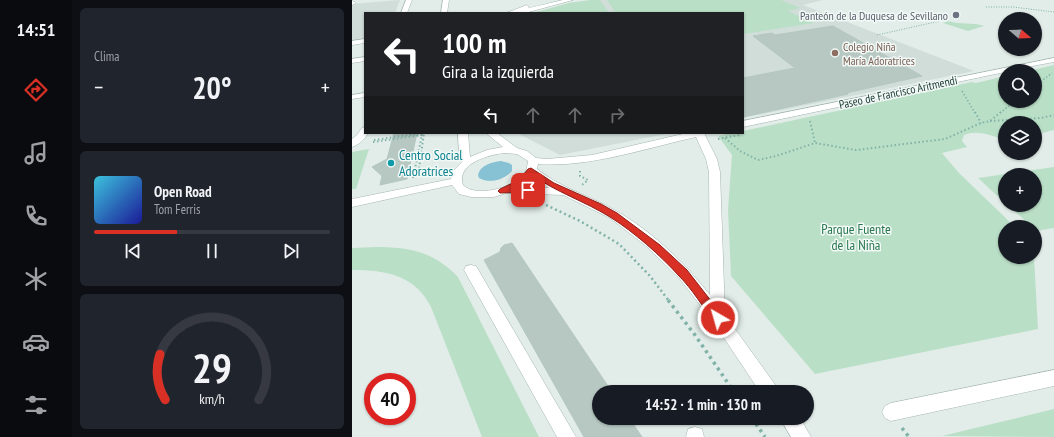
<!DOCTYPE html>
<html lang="es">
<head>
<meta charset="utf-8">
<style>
	:root { --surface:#171b24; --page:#20242c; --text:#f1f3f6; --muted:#9ea1a6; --line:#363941; --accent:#d93025 }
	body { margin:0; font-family:"PT Sans Narrow",sans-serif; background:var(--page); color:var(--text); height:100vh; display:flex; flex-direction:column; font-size:15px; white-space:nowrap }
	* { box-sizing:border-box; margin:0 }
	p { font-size:13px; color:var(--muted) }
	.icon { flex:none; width:22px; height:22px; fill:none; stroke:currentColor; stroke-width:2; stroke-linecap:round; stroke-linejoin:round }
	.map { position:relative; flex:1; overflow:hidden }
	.side { display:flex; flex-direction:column; gap:8px; padding:8px; background:#0d0f14; width:280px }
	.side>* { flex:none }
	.top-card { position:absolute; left:12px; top:12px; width:380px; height:122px; border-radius:0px; box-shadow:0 1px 3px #0004; background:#202124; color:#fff; overflow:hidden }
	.needle { width:26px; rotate:109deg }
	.buttons { position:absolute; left:646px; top:12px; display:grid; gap:8px }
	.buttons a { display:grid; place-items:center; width:44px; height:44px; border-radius:50%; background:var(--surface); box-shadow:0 1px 3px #0004; font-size:20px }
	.speed { position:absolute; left:12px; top:373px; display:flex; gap:8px; font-size:20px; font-weight:700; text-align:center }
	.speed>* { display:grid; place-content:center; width:52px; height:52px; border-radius:50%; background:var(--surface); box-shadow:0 1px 3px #0004; line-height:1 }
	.speed .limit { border:6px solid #d22; background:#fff; color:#111 }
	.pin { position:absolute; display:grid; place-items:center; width:34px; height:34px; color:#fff; margin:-17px; border-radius:8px; box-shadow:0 2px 6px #0006 }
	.me { position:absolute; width:44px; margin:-22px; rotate:322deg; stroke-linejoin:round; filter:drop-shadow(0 0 3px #0008) }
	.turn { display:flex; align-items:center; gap:14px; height:84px; padding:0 12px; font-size:18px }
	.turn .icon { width:52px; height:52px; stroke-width:2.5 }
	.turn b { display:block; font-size:28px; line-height:34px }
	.lanes { display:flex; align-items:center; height:38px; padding:0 12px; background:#0003; justify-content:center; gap:20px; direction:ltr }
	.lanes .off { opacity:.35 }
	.big { font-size:30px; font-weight:700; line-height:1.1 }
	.side .tile { flex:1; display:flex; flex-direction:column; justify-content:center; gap:6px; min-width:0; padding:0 14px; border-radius:6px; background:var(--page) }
	.side .dial { align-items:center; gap:0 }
	.dial svg { height:104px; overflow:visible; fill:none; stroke:var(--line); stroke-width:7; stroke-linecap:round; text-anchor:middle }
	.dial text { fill:var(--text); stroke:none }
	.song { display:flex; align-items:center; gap:12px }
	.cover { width:48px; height:48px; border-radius:6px; background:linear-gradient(135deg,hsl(190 70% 55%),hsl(240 70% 35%)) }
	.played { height:4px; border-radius:2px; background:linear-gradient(90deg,var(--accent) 35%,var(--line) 35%) }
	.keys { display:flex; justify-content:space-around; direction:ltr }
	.heat { display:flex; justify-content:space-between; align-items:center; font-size:22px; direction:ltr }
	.trip { position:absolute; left:240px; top:385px; width:222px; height:40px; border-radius:20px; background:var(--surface); box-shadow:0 1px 3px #0004; font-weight:700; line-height:40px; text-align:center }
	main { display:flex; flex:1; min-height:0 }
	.dock { display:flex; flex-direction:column; width:72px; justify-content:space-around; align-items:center; background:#090b0e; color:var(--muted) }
	.dock .icon { width:28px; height:28px }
	.dock .current { color:var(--accent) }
	.dock b { font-size:18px; color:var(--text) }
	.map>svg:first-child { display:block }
	.built { fill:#d0ddd8 }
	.green { fill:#badfc7 }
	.water { fill:#87c1d4 }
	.building { fill:#b7c8c2; stroke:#b4c7c1 }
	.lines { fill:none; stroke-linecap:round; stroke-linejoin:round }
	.minor-casing { stroke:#a4b5b1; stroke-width:1 }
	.path-far4 { stroke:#81b2a7; stroke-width:1; stroke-dasharray:1 1.5; stroke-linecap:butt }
	.path-far3 { stroke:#81b2a7; stroke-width:1.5; stroke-dasharray:1.5 2; stroke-linecap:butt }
	.path-far2 { stroke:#81b2a7; stroke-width:2; stroke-dasharray:1.5 2.5; stroke-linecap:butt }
	.path-far1 { stroke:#81b2a7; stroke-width:2.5; stroke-dasharray:2 3; stroke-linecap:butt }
	.path { stroke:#81b2a7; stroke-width:3.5; stroke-dasharray:3 4; stroke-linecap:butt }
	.minor { fill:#fff; fill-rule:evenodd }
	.route { fill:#d93025; stroke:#8d1f18 }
	.worship-dot { fill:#6b7280; stroke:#f2f9f6; stroke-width:1.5 }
	.education-dot { fill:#8d6e63; stroke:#f2f9f6; stroke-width:1.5 }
	.culture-dot { fill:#0f9aa8; stroke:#f2f9f6; stroke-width:1.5 }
	.labels { text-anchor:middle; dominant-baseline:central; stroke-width:3; stroke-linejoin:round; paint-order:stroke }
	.far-worship-label { font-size:12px; fill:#5b616d; stroke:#f2f9f6; text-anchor:end }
	.far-education-label { font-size:12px; fill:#785e54; stroke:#f2f9f6; text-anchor:start }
	.far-street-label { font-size:12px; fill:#213f39; stroke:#f2f9f6 }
	.culture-label { font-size:14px; fill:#0d838f; stroke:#f2f9f6; text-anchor:start }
	.park-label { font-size:14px; fill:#29774f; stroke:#f2f9f6 }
</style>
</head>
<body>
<main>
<nav class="dock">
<b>14:51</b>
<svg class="icon current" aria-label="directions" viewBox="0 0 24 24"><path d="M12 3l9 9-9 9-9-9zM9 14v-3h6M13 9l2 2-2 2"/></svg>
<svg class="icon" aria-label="music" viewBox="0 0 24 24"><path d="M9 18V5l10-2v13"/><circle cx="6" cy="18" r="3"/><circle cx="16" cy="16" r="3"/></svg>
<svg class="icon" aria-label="phone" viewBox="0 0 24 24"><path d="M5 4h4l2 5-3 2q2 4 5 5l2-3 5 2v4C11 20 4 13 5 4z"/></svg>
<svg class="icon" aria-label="climate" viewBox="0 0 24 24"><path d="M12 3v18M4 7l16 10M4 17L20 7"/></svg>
<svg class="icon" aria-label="car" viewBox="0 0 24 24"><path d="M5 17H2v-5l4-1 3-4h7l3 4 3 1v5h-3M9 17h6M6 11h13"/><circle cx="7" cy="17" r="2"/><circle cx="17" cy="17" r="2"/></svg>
<svg class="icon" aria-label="filters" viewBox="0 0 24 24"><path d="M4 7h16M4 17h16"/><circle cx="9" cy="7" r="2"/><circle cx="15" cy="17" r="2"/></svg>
</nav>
<section class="side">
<div class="tile"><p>Clima</p>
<div class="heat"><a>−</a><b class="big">20°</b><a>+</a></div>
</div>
<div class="tile">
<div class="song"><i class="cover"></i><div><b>Open Road</b><p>Tom Ferris</p></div></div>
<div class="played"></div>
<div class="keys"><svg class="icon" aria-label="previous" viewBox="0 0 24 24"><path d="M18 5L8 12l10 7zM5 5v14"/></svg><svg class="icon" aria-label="pause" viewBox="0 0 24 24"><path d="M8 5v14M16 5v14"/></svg><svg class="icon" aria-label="next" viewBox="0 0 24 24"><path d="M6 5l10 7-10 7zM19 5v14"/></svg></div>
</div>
<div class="tile dial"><svg viewBox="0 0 100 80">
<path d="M14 69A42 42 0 1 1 86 69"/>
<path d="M14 69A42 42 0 0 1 10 34" stroke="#d93025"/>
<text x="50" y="56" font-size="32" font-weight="700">29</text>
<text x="50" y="72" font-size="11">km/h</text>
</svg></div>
</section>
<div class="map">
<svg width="702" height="437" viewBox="0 0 702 437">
	<rect width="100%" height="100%" fill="#e2ede9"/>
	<g class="built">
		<path d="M48,0L43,13H13V40L0,41V4Z"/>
		<path d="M239,0H471L451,5L622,71L391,118V13H181L217,3Z"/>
		<path d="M165,133H319L208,155Z"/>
	</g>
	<g class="green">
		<path d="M239,0H248L257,13H181L217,3Z"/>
		<path d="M255,0H429L448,8L436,11L462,23L391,34V13H264Z"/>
		<path d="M596,21C609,25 620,22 632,26L616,31L591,23Z"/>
		<path d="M702,65V130L683,135V123H653V140C640,136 626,129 612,135L610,141L615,147L590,153L607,173L663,227H653V257H682L686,329L463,374L379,276L376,210L380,155L366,136L380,133H391V131L620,82L624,83L653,76V101H683V71H676Z"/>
		<path d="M17,149L4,189H0V152Z"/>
		<path d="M702,167V228L684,231L683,227H680L656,205H683V175H653V203L626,178Z"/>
		<path d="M24,247C58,247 82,252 106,277L187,437H130L79,307C63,275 34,270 0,270V248Z"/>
		<path d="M702,409V437L590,436Z"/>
	</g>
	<path class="water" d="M149,161L157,163L160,165V171C152,180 138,184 127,178L126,175C128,165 140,162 149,161Z"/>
	<g class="building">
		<path d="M481,26L570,76L494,93L496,94L391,117V78L443,68L401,36L420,33L423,35Z"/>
		<path d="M42,133H65L55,179L28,185L30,176L20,167L35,159Z"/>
		<path d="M160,243L260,392H247V418H277L290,437H232L132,260L148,252L149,248L152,245Z"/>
	</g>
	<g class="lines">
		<g class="minor-casing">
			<g id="minor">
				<path d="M54,0H60L55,13H49Z"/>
				<path d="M91,0H97L95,13H89Z"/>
				<path d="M211,0H221L173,13H154L175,5L177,8Z"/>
				<path d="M0,1L3,2L4,3L0,5Z"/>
				<path d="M13,39V43L0,45V41Z"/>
				<path d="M13,57V61L0,63V59Z"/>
				<path d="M702,58V62L653,71V72L391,127V121Z"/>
				<path d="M13,93V97L0,99V95Z"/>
				<path d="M13,127V133H16C13,139 7,145 0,147V139L5,135L10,128Z"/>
				<path d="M106,133H116L118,157L135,150L151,147L134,133H145L165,148L175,151L184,158L195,159L240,155L335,133H352L365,159L368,172L373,315L424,386L427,392H408L362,323L327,278L294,246L258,218L211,195L155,193L142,197H119L107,194L100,185L0,207V199L99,179L101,171L110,162L107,154ZM344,137L354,159L357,172L358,295C330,260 296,227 255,206C232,194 206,186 185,169L186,164C236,168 295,148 344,137ZM152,153L165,154L176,161C175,167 175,171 170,176C159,188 124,198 111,185C104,163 137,155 152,153ZM181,177L197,188L170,187Z"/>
				<path d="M119,265L124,266L224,437H205L112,270L114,266Z"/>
				<path d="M702,370V386L539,421L533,418L530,412L533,406L539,403Z"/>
				<path d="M428,418H448L459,437H439Z"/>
				<path d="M343,427L350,429L352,437H334L336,429Z"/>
			</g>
		</g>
		<g class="path-far4">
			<path d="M634,7H661L702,12"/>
			<path d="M525,35L588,21"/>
		</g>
		<g class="path-far3">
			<path d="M683,86L700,73"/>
			<path d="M610,91L623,113"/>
			<path d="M648,113L663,101"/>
		</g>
		<g class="path-far2">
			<path d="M623,112L629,123"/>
			<path d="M458,121L463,143"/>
			<path d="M638,121L689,118L702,115"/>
			<path d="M373,138L388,151L406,160L424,156L463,143L504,150L593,139L629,123L638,121L649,112"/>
			<path d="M366,139L388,135"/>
			<path d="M22,140L71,133"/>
			<path d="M21,142L70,135L61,178"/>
			<path d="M228,171V176L236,180L230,185"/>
			<path d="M66,176L72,133"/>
		</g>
		<path class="path-far1" d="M194,205L228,221L267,244L298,276L317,301"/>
		<g class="path">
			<path d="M316,300L343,335L382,392"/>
			<path d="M400,418L413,437"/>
			<path d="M550,428L557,437"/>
		</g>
		<use href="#minor" class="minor"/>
	</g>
	<path class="route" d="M179,168L202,183L249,204L265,213L308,245L335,270L370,315L372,318L370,322L366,323L362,322C351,307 340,289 327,276C308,255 282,232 258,217C232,201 204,192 180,175L173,183L164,188H179L181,190L179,192L148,193L146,191L148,189L167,180L176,169Z"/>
	<circle class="worship-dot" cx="604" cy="15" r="4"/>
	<circle class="education-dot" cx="483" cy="53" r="4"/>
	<circle class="culture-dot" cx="39" cy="163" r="4"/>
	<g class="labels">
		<g class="far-worship-label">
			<text x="596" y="15">Panteón de la Duquesa de Sevillano</text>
		</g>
		<g class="far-education-label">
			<text x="491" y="46">Colegio Niña<tspan x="491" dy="14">María Adoratrices</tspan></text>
		</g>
		<g class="far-street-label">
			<text transform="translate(546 92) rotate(-12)">Paseo de Francisco Aritmendi</text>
		</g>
		<g class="culture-label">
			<text x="47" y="155">Centro Social<tspan x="47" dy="16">Adoratrices</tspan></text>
		</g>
		<g class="park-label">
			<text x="504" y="229">Parque Fuente<tspan x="504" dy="16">de la Niña</tspan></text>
		</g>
	</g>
</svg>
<div class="buttons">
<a><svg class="needle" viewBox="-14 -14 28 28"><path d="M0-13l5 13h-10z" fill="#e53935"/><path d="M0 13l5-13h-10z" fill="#9ea1a6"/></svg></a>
<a><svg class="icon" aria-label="search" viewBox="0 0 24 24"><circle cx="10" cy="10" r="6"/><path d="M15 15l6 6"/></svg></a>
<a><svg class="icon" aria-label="layers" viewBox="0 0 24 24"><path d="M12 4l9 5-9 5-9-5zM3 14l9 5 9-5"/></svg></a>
<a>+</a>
<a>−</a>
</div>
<div class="speed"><div class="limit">40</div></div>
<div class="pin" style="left:176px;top:190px;background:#d93025"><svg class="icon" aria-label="arrive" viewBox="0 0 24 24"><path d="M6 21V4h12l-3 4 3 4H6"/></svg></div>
<svg class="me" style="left:366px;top:318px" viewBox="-20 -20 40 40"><circle r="17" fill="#d93025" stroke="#fff" stroke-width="3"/><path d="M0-11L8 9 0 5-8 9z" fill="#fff"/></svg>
<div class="trip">14:52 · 1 min · 130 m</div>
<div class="top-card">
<div class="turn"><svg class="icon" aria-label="left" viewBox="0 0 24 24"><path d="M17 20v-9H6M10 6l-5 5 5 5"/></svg><div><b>100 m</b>Gira a la izquierda</div></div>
<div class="lanes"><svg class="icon" aria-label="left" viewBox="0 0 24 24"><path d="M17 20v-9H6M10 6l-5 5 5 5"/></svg><svg class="icon off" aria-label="ahead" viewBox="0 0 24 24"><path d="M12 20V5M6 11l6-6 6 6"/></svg><svg class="icon off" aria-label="ahead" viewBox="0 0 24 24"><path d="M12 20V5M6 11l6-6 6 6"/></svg><svg class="icon off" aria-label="right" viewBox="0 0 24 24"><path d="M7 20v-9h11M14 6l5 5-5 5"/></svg></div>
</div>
</div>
</main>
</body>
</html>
